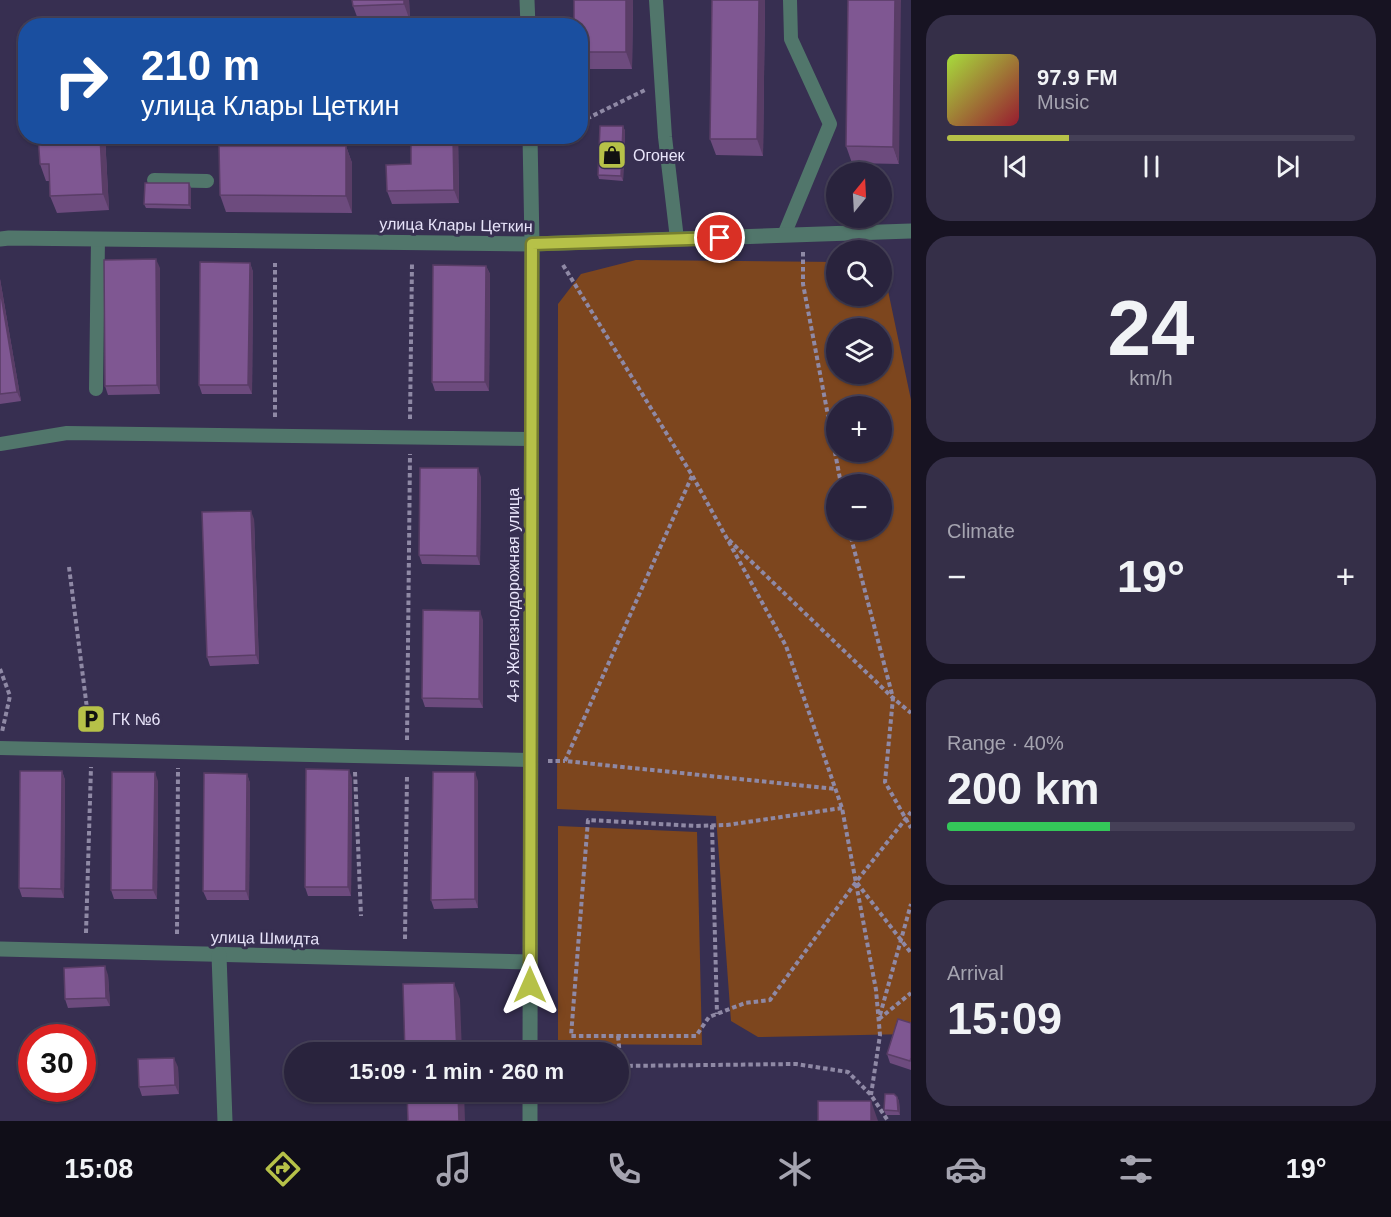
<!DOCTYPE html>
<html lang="en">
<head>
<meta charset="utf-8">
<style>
	:root { --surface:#29233d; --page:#352f48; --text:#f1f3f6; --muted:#a5a4b0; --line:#454057; --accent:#b6c148 }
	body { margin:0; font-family:Arial,sans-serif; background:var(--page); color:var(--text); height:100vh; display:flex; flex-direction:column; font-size:22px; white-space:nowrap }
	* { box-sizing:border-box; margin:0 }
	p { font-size:20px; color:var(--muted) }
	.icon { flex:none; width:33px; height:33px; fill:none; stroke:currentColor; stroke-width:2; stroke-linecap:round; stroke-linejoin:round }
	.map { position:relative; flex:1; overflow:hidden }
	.panel { display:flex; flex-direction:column; gap:15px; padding:15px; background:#171322; width:480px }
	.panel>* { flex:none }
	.guide { position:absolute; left:18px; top:18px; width:570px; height:126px; border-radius:24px; box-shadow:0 2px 4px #0004,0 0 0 2px var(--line); background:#1a4fa0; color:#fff; overflow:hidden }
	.needle { width:39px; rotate:18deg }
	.tools { position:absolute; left:826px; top:162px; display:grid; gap:12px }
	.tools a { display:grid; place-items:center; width:66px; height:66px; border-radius:50%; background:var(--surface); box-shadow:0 2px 4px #0004,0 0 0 2px var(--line); font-size:30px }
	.speed { position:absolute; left:18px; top:1024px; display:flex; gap:12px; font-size:30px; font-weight:700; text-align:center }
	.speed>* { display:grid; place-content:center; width:78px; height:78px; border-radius:50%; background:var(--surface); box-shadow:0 2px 4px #0004,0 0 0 2px var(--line); line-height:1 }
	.speed .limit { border:9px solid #d22; background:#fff; color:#111 }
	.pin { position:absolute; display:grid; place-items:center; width:51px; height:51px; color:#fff; margin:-26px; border:3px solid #fff; border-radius:50%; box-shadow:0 2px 6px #0007 }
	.me { position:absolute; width:66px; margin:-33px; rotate:0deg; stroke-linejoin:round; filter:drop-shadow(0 0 4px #0008) }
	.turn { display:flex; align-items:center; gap:21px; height:126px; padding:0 24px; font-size:27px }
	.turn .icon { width:78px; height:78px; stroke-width:2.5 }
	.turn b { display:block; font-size:42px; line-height:51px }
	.big { font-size:45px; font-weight:600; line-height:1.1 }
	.panel .card { flex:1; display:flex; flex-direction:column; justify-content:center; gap:9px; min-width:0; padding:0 21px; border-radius:24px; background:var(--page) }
	.panel .dial { align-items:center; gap:0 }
	.dial b { font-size:78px; line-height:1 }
	.song { display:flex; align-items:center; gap:18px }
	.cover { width:72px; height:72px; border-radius:9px; background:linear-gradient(135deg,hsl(80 70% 55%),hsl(350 70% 35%)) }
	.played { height:6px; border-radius:3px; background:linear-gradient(90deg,var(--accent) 30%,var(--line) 30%) }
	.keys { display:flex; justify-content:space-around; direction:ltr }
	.heat { display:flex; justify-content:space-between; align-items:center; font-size:33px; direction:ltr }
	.charge { height:9px; border-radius:4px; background:linear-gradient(90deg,#34c759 40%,var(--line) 0) }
	.trip { position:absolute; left:284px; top:1042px; width:345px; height:60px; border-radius:30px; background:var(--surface); box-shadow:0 2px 4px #0004,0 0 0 2px var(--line); font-weight:600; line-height:60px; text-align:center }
	.tabs { display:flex; height:96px; justify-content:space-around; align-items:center; background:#100e18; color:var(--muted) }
	.tabs .icon { width:42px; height:42px }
	.tabs .active { color:var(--accent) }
	.tabs b { font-size:27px; color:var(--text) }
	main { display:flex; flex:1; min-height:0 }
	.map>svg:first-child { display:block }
	.green { fill:#7d461e; fill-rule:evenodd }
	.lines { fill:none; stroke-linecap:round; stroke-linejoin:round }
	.path { stroke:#8f89a5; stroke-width:4; stroke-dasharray:4.5 3; stroke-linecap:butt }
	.lane { stroke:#51766b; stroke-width:14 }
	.street { stroke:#51766b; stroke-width:15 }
	.wall { fill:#6d4b7e }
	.shaded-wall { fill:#593d66 }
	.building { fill:#7f5792; stroke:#593d66; stroke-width:1.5 }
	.route-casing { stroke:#767d2f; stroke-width:15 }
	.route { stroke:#b6c148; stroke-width:10 }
	.labels { text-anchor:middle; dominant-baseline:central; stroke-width:6; stroke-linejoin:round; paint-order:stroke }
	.poi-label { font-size:16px; fill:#e8e4fa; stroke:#372f51; text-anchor:start }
	.street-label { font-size:16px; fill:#e8e4fa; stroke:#372f51 }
</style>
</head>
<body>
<main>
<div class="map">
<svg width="911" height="1121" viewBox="0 0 911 1121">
	<rect width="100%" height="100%" fill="#372f51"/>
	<g class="green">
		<path d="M636,260L837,262V296H882V262L911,400V1034L758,1037L731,1021L716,816L557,809L558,304L581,274ZM837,328H882V374H837ZM837,406H882V452H837ZM837,484H882V530H837Z"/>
		<path d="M558,826L697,832L702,1045L558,1044Z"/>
	</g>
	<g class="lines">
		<g class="path">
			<path d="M580,122L645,90"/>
			<path d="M803,252V284L841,484"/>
			<path d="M563,265L692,475L786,646L842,808L876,990L880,1035L871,1095"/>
			<path d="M275,417V263"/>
			<path d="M410,419L412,264"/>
			<path d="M692,476L565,761L836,789"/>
			<path d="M849,530L893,698L885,782L911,828"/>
			<path d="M729,540L893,698L911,713"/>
			<path d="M69,567L90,732"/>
			<path d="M0,669L10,696L2,732"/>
			<path d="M407,740L410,454"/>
			<path d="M548,761H565"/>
			<path d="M355,772L361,916"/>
			<path d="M842,808L727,825L696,826L588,820L571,1036H696L709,1017L745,1003L770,1000L856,882L911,812"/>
			<path d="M712,825L717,1014"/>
			<path d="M857,883L911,953"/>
			<path d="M86,933L91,767"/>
			<path d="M177,934L178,768"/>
			<path d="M405,939L407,775"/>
			<path d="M880,1015L911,904"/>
			<path d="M879,1019L911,993"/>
			<path d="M618,1036L621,1066L796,1064L848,1072L871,1095L888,1121"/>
		</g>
		<g class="lane">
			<path d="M656,0L665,137L677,239"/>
			<path d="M154,180L207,181"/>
			<path d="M784,235L830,124L791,39L790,0"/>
			<path d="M96,389L98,239"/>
			<path d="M0,444L67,433L531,439"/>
			<path d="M0,748L530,760"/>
		</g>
		<g class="street">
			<path d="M527,0L528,26"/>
			<path d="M0,239L9,238L532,244L911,231"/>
			<path d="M0,949L530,962"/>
			<path d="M219,955L225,1121"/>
			<path d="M530,1053L532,244L530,136"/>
			<path d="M530,1121V1092"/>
		</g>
	</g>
	<g class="wall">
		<path d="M352,0H409L410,21L359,22L353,6Z"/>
		<path d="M574,0H633L632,69H580V26Z"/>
		<path d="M712,0H765L763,156L716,155L710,139Z"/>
		<path d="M848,0L899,164L852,163L846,146Z"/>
		<path d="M623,126L625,131L623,181L599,179L598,175Z"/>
		<path d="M38,136H105L109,210L57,213L50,196V181H46L40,164Z"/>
		<path d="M138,136H183L182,143L140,142Z"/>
		<path d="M458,136L459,203L392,204L387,191L411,164Z"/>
		<path d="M346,146L352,163V213L226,212L220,195Z"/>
		<path d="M189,183L191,188V209L146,208L144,204Z"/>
		<path d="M250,263L253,272L252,394H202L199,385Z"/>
		<path d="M486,266L490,274L489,391H435L432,382Z"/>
		<path d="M160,268V394L108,395L105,386Z"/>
		<path d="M0,279L21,401L0,404Z"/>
		<path d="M481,477L480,565L422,564L419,555Z"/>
		<path d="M254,519L259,664L210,666L207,657Z"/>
		<path d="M483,620V708L425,707L422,698Z"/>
		<path d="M62,771L65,780L64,898L22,897L19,888Z"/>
		<path d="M247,774L250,783L249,900H207L203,891Z"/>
		<path d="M352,778L351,896H308L305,887Z"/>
		<path d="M158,781L157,899H114L111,890Z"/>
		<path d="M478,781V908L434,909L431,900Z"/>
		<path d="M108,975L110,1006L68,1008L65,999Z"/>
		<path d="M911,1023V1070L890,1063L887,1054Z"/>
		<path d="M178,1067L179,1094L142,1096L139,1087Z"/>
		<path d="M897,1097L899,1101L900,1115H886L884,1110Z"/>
	</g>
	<g class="shaded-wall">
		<path d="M404,0H409L410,21L404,4Z"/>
		<path d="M626,0H633L632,69L626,52Z"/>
		<path d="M759,0H765L763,156L757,139Z"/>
		<path d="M895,0H901L899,164L893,147Z"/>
		<path d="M623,126L625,131L623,181L621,176Z"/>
		<path d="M100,136H105L109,210L103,194Z"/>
		<path d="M453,136H458L459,203L454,190Z"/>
		<path d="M346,146L352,163V213L346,196Z"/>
		<path d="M189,183L191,188V209L189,205Z"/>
		<path d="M156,259L160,268V394L157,385Z"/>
		<path d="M250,263L253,272L252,394L248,385Z"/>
		<path d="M486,266L490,274L489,391L485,382Z"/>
		<path d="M0,279L21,401L17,392L0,289Z"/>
		<path d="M478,468L481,477L480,565L477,556Z"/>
		<path d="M251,511L254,519L259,664L256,655Z"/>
		<path d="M480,611L483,620V708L479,699Z"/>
		<path d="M349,770L352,778L351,896L348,887Z"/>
		<path d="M62,771L65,780L64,898L61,889Z"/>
		<path d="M155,772L158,781L157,899L153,890Z"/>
		<path d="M475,772L478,781V908L475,899Z"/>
		<path d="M247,774L250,783L249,900L246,891Z"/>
		<path d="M105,966L108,975L110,1006L106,998Z"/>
		<path d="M454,983L460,999L462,1053H457Z"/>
		<path d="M174,1058L178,1067L179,1094L175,1085Z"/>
		<path d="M458,1092H464L465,1121H459Z"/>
		<path d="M897,1097L899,1101L900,1115L898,1111Z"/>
		<path d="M871,1101L878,1121H871Z"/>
	</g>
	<g class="building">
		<path d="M352,0H404V4L353,6Z"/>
		<path d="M574,0H626V52H580V26H574Z"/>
		<path d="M712,0H759L757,139H710Z"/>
		<path d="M848,0H895L893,147L846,146Z"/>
		<path d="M600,126H623L621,176L598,175Z"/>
		<path d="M38,136H100L103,194L50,196L49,164H40Z"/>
		<path d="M411,136H453L454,190L387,191L386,165L411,164Z"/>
		<path d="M219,146H346V196L220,195Z"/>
		<path d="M145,183H189V205L144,204Z"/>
		<path d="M156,259L157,385L105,386L104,260Z"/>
		<path d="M200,262L250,263L248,385H199Z"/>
		<path d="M433,265L486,266L485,382H432Z"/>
		<path d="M0,289L17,392L0,394Z"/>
		<path d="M420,468H478L477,556L419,555Z"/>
		<path d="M251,511L256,655L207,657L202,512Z"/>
		<path d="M423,610L480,611L479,699L422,698Z"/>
		<path d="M306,769L349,770L348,887H305Z"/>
		<path d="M20,771H62L61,889L19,888Z"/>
		<path d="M112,772H155L153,890H111Z"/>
		<path d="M433,772H475V899L431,900Z"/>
		<path d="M204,773L247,774L246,891H203Z"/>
		<path d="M105,966L106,998L65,999L64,968Z"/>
		<path d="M454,983L457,1053H405L403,984Z"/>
		<path d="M898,1019L911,1023V1058L910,1061L887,1054Z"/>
		<path d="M174,1058L175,1085L139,1087L138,1059Z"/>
		<path d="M407,1092H458L459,1121H408Z"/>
		<path d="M885,1094H894L897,1097L898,1111L884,1110Z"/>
		<rect x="818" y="1101" width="53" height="20"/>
	</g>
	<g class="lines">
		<g class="route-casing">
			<path id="route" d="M530,985L532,244L720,238"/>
		</g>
		<use href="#route" class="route"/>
	</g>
	<defs>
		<g id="shop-square" transform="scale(1.5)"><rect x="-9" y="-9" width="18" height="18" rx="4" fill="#b6c148" stroke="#372f51"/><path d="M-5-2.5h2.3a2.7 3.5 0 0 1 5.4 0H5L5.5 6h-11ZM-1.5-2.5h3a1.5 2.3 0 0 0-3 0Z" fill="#111"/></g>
		<g id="parking-square" transform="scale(1.5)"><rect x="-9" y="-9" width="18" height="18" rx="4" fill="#b6c148" stroke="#372f51"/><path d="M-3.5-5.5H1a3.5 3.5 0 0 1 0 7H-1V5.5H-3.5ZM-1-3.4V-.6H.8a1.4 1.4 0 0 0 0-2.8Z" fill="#111"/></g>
	</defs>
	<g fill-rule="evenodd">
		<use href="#shop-square" x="612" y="155"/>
		<use href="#parking-square" x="91" y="719"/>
	</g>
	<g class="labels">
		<g class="poi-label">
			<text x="633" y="155">Огонек</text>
			<text x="112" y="719">ГК №6</text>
		</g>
		<g class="street-label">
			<text transform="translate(456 225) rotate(1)">улица Клары Цеткин</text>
			<text transform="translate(513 595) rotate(-90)">4-я Железнодорожная улица</text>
			<text transform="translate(265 938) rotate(1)">улица Шмидта</text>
		</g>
	</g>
</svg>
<div class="tools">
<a><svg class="needle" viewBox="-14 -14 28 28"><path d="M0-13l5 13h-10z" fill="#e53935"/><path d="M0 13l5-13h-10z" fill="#a5a4b0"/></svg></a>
<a><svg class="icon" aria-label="search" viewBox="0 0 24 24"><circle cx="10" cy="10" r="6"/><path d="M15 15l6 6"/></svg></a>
<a><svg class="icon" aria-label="layers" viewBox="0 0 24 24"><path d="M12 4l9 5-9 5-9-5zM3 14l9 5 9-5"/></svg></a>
<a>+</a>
<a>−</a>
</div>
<div class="speed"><div class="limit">30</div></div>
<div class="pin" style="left:720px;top:238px;background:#d93025"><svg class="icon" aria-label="arrive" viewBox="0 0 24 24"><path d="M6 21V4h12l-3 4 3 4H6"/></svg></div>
<svg class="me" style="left:530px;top:985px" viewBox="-20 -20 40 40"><path d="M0-17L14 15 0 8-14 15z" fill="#b6c148" stroke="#fff" stroke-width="4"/></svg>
<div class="trip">15:09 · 1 min · 260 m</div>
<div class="guide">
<div class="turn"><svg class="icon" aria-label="right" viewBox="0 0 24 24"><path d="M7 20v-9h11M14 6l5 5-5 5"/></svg><div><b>210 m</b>улица Клары Цеткин</div></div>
</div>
</div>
<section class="panel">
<div class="card">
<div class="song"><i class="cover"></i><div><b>97.9 FM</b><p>Music</p></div></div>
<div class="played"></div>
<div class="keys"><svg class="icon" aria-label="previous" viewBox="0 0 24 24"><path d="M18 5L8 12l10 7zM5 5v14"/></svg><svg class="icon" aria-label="pause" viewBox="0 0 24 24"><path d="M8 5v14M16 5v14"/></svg><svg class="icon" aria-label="next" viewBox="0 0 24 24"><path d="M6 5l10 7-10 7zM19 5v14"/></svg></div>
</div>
<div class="card dial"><b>24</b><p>km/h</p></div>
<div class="card"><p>Climate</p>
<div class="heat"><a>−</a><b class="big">19°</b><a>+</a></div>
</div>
<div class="card"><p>Range · 40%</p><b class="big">200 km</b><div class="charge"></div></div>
<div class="card"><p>Arrival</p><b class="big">15:09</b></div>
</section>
</main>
<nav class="tabs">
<b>15:08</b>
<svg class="icon active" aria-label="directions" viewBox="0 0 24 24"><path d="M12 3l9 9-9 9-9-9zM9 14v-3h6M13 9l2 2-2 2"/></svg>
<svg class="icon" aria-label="music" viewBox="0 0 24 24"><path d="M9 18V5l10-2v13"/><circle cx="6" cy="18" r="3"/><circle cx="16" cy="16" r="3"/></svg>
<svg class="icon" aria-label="phone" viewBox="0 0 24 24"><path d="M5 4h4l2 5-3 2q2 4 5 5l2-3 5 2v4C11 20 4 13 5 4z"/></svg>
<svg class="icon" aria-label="climate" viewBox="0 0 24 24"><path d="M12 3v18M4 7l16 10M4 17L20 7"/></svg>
<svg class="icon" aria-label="car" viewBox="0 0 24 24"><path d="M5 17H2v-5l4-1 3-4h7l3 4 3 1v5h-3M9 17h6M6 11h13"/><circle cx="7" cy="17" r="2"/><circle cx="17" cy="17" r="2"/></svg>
<svg class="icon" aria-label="filters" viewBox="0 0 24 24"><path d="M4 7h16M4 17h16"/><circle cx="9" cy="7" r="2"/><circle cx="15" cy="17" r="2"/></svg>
<b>19°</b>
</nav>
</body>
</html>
